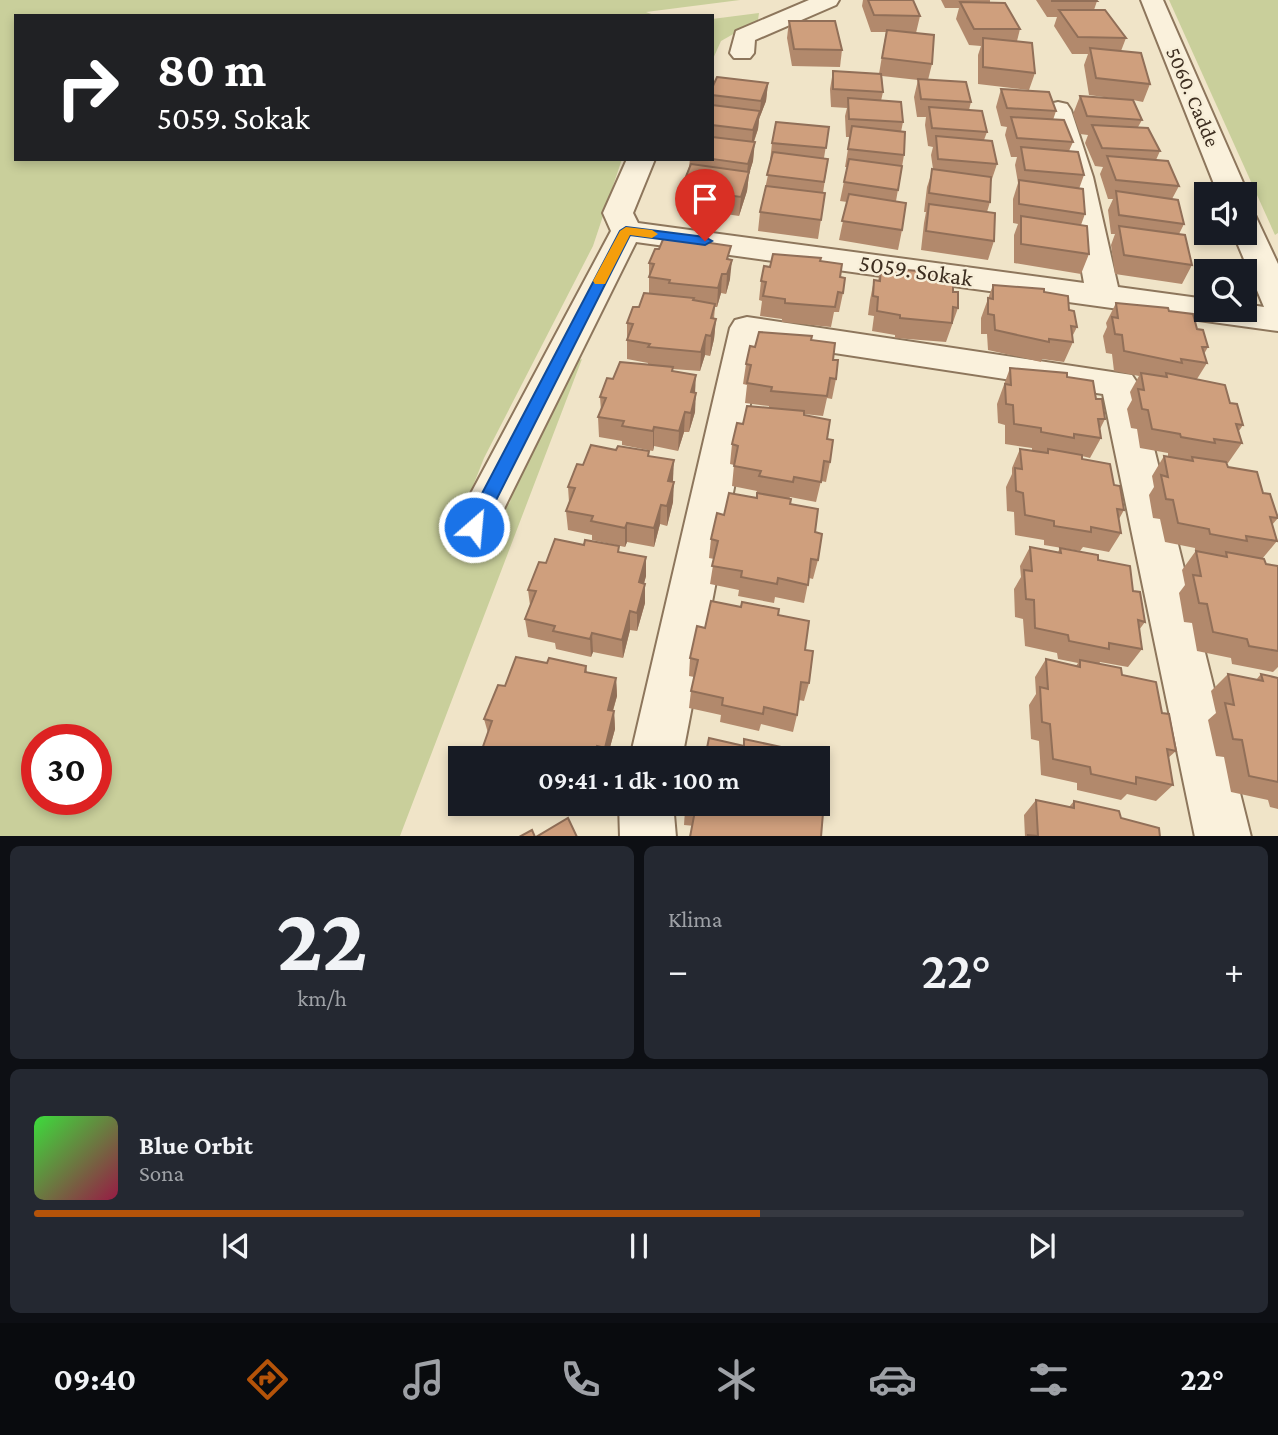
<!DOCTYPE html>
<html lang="tr">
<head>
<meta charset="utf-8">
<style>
	:root { --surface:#171b24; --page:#242831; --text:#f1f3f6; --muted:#9ea1a6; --line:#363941; --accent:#b45309 }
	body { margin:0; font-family:"Crimson Pro",serif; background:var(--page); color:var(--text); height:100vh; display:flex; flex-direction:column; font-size:26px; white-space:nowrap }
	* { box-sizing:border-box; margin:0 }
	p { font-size:23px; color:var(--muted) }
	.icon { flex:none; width:38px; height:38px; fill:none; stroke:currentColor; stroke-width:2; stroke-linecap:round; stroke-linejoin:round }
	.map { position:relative; height:836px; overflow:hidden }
	.panel { display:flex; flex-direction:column; gap:10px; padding:10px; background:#0d0f14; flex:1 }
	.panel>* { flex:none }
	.guide { position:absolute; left:14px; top:14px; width:700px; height:147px; border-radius:0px; box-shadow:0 4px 10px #0003; background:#202124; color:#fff; overflow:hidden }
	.buttons { position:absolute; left:1194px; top:182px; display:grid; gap:14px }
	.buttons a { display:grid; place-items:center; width:63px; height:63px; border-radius:0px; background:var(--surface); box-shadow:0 4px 10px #0003; font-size:35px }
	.speed { position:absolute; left:21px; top:724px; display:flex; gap:14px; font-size:35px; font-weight:700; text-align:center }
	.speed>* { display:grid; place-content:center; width:91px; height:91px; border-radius:50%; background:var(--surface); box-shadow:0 4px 10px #0003; line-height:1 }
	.speed .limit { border:10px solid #d22; background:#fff; color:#111 }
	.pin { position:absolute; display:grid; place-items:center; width:60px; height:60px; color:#fff; margin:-72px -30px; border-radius:50% 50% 50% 0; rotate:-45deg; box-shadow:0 0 7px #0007 }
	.pin .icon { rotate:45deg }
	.me { position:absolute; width:77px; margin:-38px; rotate:27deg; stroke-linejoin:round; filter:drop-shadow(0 0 5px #0008) }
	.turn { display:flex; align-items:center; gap:24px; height:147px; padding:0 28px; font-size:32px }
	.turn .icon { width:91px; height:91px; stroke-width:2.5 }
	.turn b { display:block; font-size:49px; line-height:60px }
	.big { font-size:52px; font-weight:600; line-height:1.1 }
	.panel .widget { flex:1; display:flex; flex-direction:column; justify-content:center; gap:10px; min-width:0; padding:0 24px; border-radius:10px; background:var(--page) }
	.panel .dial { align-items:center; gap:0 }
	.dial b { font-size:91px; line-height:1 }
	.song { display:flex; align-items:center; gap:21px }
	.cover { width:84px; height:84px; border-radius:10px; background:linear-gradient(135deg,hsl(120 70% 55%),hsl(340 70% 35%)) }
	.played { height:7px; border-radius:4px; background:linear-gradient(90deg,var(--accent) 60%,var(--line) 60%) }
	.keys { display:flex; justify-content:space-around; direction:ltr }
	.heat { display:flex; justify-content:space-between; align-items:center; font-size:38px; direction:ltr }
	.panel .tiles { flex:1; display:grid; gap:10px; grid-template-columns:1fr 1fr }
	.widget:last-child { grid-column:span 2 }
	.trip { position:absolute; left:448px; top:746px; width:382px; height:70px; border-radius:0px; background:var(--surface); box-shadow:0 4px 10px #0003; font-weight:600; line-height:70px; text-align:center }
	.tabs { display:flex; height:112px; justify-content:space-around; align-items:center; background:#090b0e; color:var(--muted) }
	.tabs .icon { width:49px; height:49px }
	.tabs .selected { color:var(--accent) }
	.tabs b { font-size:32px; color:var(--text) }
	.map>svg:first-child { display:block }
	.green { fill:#c9cf9b; fill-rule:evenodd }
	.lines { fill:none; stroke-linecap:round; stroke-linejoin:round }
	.minor-casing { stroke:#8d765c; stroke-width:4 }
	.minor { fill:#faf1dc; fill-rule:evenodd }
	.wall { fill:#b2896c }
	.shaded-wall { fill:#916f58 }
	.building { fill:#cf9f7d; stroke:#916f58; stroke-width:2 }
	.route { fill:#1a73e8; stroke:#114b97; stroke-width:2 }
	.slow { fill:#f59e0b }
	.labels { text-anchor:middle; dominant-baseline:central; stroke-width:5; stroke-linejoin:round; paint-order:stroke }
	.far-street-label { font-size:21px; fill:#3d2e20; stroke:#f7eed8 }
	.street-label { font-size:24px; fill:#3d2e20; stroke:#f7eed8 }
</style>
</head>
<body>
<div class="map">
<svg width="1278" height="837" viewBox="0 0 1278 837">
	<rect width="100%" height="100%" fill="#f0e4c8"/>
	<g class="green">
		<path d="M0,0H740L646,12L657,16H16V159H622L593,246L484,458L459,522L494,520L510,502L516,475L570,363L582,359L400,836H0ZM37,740H96V800H37Z"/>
		<path d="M1169,0H1278V233L1275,235Z"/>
		<path d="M759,13L758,20L721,41L712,61V19Z"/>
	</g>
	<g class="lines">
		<g class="minor-casing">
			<g id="minor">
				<path d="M809,0H839L836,5L755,40L754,53L750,58H734L730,53L736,31Z"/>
				<path d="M1141,0H1163L1248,194L1244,199V194H1218Z"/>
				<path d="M1058,102L1067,104L1071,110L1093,177L1118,287L1206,299V310H1244V304L1264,307L1233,233H1244V212L1255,215L1278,264V331L636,242L489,539L474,544L459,539L453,527L611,231L603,213L627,159H655L633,213L638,223L1084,283L1065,177L1045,110L1049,104Z"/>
				<path d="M747,317L1132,375L1138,384L1251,837H1195L1103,394L762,342L682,758H630L730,328L735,320Z"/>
				<path d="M619,803H673L676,837H620Z"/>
			</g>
		</g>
		<use href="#minor" class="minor"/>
	</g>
	<g class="wall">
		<path d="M863,0H868L920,16L916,33L932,64L928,80L971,102L969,110L987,132L984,140L997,164L991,182L990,202L987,212L994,241L988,260L921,250L924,223L926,212H924L927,187L933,169L931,155L933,147L928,146L925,125L926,117H917L914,97L918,80L882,76L883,92L881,101L903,122L901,132L904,155L896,201L902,230L898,250L839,240L847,202L840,201L847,167H845L850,137H846L845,116L847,108L831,107L830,89L833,71L879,74L886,32H871L862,6Z"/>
		<path d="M941,0H990V3L1020,29L1017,41L1035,73L1029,90L978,84V55L981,46L969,45L956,19L959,8H945Z"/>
		<path d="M1036,0H1096L1097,1L1094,10L1126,38L1121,51L1150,84L1143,102L1133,100L1142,120L1138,127L1160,151L1156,160L1179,186L1172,199L1184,224L1179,234L1192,265L1182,284L1115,274L1111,245L1115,234H1111L1108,210L1113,199H1108L1100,174L1103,167L1095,166L1085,143L1088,135L1080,134L1073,114L1080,96L1126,100L1089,95L1084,65L1088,54H1072L1054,26L1057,17H1047Z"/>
		<path d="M789,21L842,50L840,67L792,66L787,38Z"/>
		<path d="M768,83L766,101L759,119L758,129L754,142L753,161L749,174L747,191L739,216L680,207L681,189L689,167L690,159H712V95Z"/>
		<path d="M1001,89L1056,111L1053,120L1073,142L1069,151L1084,175L1079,189L1085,214L1081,225L1089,254L1081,274L1014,263V235L1018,224L1013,223V199L1018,183L1015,165L1017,157H1011L1005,135L1007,127L1001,126L996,107Z"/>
		<path d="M829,127L824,158L828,159L823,193H825L818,239L758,231L760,212L771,161H770L772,143Z"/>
		<path d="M711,244L729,259L730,279L726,294L721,293L717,307H715L714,319H716L714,339L710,356L705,355L700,371L673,369V371L695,393V412L689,432H684L678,451L654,446L653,451L622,445V441L599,437L598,417L601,411L600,397L613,379L648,365V363L627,359V323L649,294V263L659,249Z"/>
		<path d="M820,261L840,277L843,293L839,312H834L831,327L782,322V319L760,316L762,301L759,300L761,281L770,267Z"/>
		<path d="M881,268L931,275L953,292L958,308L946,342L895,338V335L872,331L874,316L868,315L870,300L874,280L878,281Z"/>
		<path d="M993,285L1044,292L1069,310L1077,327L1072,337L1073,342L1064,362L1042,359L1041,362L988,350L987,334H981V318Z"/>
		<path d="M1116,303L1169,311L1197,329L1208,347L1204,354L1207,363L1197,379L1230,403L1243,425L1239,431L1242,443L1228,463H1227L1228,467L1263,493L1278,518L1272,525L1277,541L1262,559L1266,564L1278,566V667L1273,672L1232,664L1231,658L1197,651L1192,623L1184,622L1179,593L1185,585L1182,570L1195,552V548L1165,542L1160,519L1153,518L1149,495L1154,487L1152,476L1164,456L1168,457V453L1140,448L1137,429L1131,428L1127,409L1132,400L1130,392L1139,376L1114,371L1112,354L1106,353L1103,336L1107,327L1106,323Z"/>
		<path d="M811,340L833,360L836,379L832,399L827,398L823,416L804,414V415L827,439L830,462L826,482L821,481L816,502L790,497L789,499L790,504L815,532L818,560L813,579L809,578L804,603L775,597L774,603L738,596L739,590L710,584L714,559L709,558L711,539L724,515L757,498V491L732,486L734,465L730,464L732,444L743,424L769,408V406L745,403L747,385L743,384L746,364L755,347Z"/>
		<path d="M1010,368L1067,377L1096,399L1105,419L1100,429L1101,438L1090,458L1082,456V459L1114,485L1124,510L1119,519L1121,533L1109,552L1083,547L1080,551L1044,545V540L1015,535L1014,512L1007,511L1006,487L1012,474V468L1020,449L1032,451V448L1005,444V425L998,423L997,404Z"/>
		<path d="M616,450L649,451V456L673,480V502L667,526L660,524L654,547L627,542L625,547L592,540V535L568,530L566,511L569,502L568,487L583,465Z"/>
		<path d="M1030,547L1058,552L1060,548L1098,560L1133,591L1145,622L1139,630L1142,649L1128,667L1100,662L1099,664L1122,675L1162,713L1176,751L1168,758L1173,785L1156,801L1127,794L1121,800L1077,790V783L1041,775L1039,741L1031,739L1029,705L1036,694L1035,677L1046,659L1076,666L1078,663L1058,659L1057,653L1025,646L1023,619L1015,617L1014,589L1021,577L1020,566Z"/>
		<path d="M619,552L646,576L644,583L645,584V603L637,631L630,630L623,658L593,652L591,657L556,649L555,643L528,637L525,619L530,605L528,590L546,563Z"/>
		<path d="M778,615L805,650L809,683L804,701L799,700L797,715L793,732L761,724L759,731L720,722L721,715L689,708L691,691L694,677L689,676L690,658L705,628Z"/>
		<path d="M547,663L586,666L587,672L616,678L617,696L613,711H614L615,729L607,758H480V755L488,733L484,719Z"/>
		<path d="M1228,674L1256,680L1261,674L1278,678V809L1270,807L1268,800L1231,792L1224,757L1216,756L1208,720L1216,713L1211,691Z"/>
		<path d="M1036,800L1069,807L1074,801L1121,818L1160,837H1025L1024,815Z"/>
		<path d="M685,810L821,837L684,825Z"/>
	</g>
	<g class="shaded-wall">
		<path d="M768,83L766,101L759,119L761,101Z"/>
		<path d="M760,111L758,129L751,149L753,130Z"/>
		<path d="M755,142L753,161L749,174L747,191L739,216L741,197L746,180L748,164Z"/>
		<path d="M732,260L730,279L726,294L727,274Z"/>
		<path d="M722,274L721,293L717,307L718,288Z"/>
		<path d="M716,319L714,339L710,356L711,336Z"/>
		<path d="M706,335L705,355L700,371L701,352Z"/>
		<path d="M696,375L695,394L691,392Z"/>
		<path d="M696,393L695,412L689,432L691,413Z"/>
		<path d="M685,412L684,432L678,451L679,431Z"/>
		<path d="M654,427V446L653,451V431Z"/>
		<path d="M674,460L673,480L667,500L668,481Z"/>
		<path d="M674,482L673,502L667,526V506Z"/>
		<path d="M661,505L660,524L654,547V528Z"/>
		<path d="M627,523V542L625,547V528Z"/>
		<path d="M646,557V576L639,601V582Z"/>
		<path d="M645,584V603L637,631V613Z"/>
		<path d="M630,611V630L623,658L622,640Z"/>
		<path d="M592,633L593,652L591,657L590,639Z"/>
		<path d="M616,678L617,696L608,727V710Z"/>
		<path d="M614,711L615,729L607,758H605V748Z"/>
		<path d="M597,746L598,758H593Z"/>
	</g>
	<g class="building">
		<path d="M868,0H913L920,16L874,15Z"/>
		<path d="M1052,0H1096L1097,1H1052Z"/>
		<path d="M960,2L1005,3L1020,29H974Z"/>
		<path d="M1059,10H1105L1126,38L1078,37Z"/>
		<path d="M789,21H835L842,50L794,49Z"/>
		<path d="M887,30L934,35L932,64L882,58Z"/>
		<path d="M983,38L1032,43L1035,73L983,67Z"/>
		<path d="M1090,48L1141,53L1150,84L1096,78Z"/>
		<path d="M833,71L881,74L883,92L833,89Z"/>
		<path d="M717,77L768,83L761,101L712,95V88Z"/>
		<path d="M918,79L966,82L971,102L921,99Z"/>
		<path d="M1001,89L1049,92L1056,111L1007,108Z"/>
		<path d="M1080,96L1133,100L1142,120L1087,116Z"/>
		<path d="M848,98L901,102L903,122L849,119Z"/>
		<path d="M712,105L760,111L753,130L712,125Z"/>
		<path d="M929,107L982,111L987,132L932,128Z"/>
		<path d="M1011,117L1064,120L1073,142L1017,138Z"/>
		<path d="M776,122L829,127L826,148L772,143Z"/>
		<path d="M1092,125L1148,128L1160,151L1102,148Z"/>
		<path d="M852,126L905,132L904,155L848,149Z"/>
		<path d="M936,136L992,141L997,164L938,159Z"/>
		<path d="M712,137L755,142L748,164L712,159Z"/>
		<path d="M1021,147L1078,152L1084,175L1025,170Z"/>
		<path d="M773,152L828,159L824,182L767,175Z"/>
		<path d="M1107,156L1168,161L1179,186L1116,180Z"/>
		<path d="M849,159L902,166L898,190L844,182Z"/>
		<path d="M691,164L749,172L741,197L681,189Z"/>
		<path d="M932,169L991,177L990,202L929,193Z"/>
		<path d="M1019,180L1083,189L1085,214L1019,204Z"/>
		<path d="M766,186L825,193L821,220L760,212Z"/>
		<path d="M1116,191L1178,200L1184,224L1119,215Z"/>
		<path d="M849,194L906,203L902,230L842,221Z"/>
		<path d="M929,204L995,213L994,241L926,231Z"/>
		<path d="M1021,216L1087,226L1089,254L1021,244Z"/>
		<path d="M1119,226L1185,235L1192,265L1124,255Z"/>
		<path d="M664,237L711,241L710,243L731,246L727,259L732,260L727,274H722L718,288L669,283L670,280L649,277L654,264L649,263L655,249H659Z"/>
		<path d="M773,254L821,258L820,261L842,264L840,277L845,278L843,293L838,292L835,307L785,303V299L763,296L766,282L761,281L764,266L770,267Z"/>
		<path d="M881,268L931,272V275L953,278V292H958V308L953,307L952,323L900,318V315L877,311L878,297L873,296L874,280L880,281Z"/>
		<path d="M993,285L1044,289V292L1068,296L1069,310L1074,311L1077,327L1071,326L1073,342L1049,339V342L995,330L994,315L988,314V298L993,299Z"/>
		<path d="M644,293L694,298L693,300L715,304L711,318L716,319L711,336L706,335L701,352L648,347L650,344L627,340L633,324L627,323L633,307H639Z"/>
		<path d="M1116,303L1168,308L1169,311L1193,314L1197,329L1203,330L1208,347H1202L1207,363L1181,359L1182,363L1124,351L1122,335L1115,334L1112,317L1118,318Z"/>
		<path d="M759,332L812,336L811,340L835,343L833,360H838L836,379L830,378L827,396L771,391L772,387L747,383L751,365L746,364L750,346L755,347Z"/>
		<path d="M620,362L673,367L672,371L696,375L691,392L696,393L691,413L685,412L679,431L654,427L653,431L622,426L624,421L598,417L606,398L600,397L607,378L613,379Z"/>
		<path d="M1010,368L1067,373V377L1093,381L1096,399H1102L1105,419H1098L1101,438L1074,434V438L1041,432V428L1014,424L1013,405L1006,404L1005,384L1011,385Z"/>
		<path d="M1141,373L1167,377L1166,373L1225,385L1230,403L1237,404L1243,425L1236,424L1242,443L1214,439L1215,443L1181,437L1180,434L1152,429L1148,410L1142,409L1138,389L1144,390Z"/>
		<path d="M747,406L804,411V415L830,420L827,439L833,440L830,462L824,461L821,482L794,477L793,482L759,476L761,471L734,466L738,446L732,444L737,423L743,424Z"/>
		<path d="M591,445L616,450L618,446L649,451L648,456L674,460L668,481L674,482L667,506L661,505L654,528L627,523L625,528L591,521L593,516L566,511L575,488L568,487L577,464L583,465Z"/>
		<path d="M1020,449L1048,453V449L1082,455V459L1110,464L1114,485L1120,486L1124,510L1117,509L1121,533L1091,527V532L1054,526V521L1025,515L1023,493L1016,491L1015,468L1022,469Z"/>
		<path d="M1164,456L1193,461L1192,457L1226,462L1228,467L1257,472L1263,493L1270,494L1278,518L1270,517L1277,541L1246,536L1247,541L1210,534L1209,529L1178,523L1173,500L1166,499L1161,475L1168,477Z"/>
		<path d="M729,493L757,498V493L791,499L790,504L818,509L815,532L822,534L818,560L811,559L808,585L778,578L777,584L741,577L742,571L712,566L718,541L711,539L717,513L724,515Z"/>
		<path d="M555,539L584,545L585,540L619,546L618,552L646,557L639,582L645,584L637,613L630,611L622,640L592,633L590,639L553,631L555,626L525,619L536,591L528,590L539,562L546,563Z"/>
		<path d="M1030,547L1061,553L1060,548L1098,555V560L1130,566L1133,591L1140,592L1145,622L1138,620L1142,649L1109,643V649L1069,641L1068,635L1035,628L1034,600L1026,599L1024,570L1032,571Z"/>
		<path d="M1196,551L1227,557L1226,552L1264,559L1266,564L1278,566V651L1249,646L1247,639L1213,632L1207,604L1199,603L1193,575L1201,576Z"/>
		<path d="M711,601L741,607L742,602L779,609L778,615L809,621L805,650L813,651L809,683L801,682L797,715L764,707L763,714L722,705L723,698L691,691L698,660L690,658L697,626L705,628Z"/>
		<path d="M516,657L547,663L549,658L586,666L585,672L616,678L608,710L614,711L605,748L597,746L593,758H490L480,755L492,721L484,719L498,685L505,686Z"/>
		<path d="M1046,659L1080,667V660L1121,668L1122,675L1156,682L1162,713L1169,714L1176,751L1167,749L1173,785L1136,777V784L1091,774L1090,767L1053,759L1050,724L1042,722L1040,687L1048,689Z"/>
		<path d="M1228,674L1263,681L1261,674L1278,678V782L1249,776L1242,740L1233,739L1225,703L1234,705Z"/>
		<path d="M709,738L744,746V739L786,748V755L796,758H705Z"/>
		<path d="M817,763L820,764L817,787Z"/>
		<path d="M817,799L824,801L821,837H690L695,811L685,810L687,803H817Z"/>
		<path d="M1036,800L1074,808V801L1119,811L1121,818L1159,828L1160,837H1028V835L1038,836Z"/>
		<path d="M568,818L577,837H536Z"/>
		<path d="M532,830L535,837H519Z"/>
	</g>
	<path class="route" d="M626,227L705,237L712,241L705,245L630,235L480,532H467L465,527L467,522L620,231Z"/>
	<path class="slow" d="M626,227L652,230L658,234L652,238L630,235L605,284H595L593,281L620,231Z"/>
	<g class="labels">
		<g class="far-street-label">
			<text transform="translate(1193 97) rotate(67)">5060. Cadde</text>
		</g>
		<g class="street-label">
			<text transform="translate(916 270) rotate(8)">5059. Sokak</text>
		</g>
	</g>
</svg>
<div class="buttons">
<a><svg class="icon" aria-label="sound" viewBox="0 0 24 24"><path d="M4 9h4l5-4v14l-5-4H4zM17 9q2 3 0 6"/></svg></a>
<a><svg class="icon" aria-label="search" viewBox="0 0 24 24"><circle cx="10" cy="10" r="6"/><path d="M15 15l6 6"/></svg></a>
</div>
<div class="speed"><div class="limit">30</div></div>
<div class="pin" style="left:705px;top:241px;background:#d93025"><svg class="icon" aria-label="arrive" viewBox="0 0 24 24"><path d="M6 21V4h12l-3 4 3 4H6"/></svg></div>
<svg class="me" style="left:474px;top:527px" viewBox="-20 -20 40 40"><circle r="17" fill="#1a73e8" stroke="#fff" stroke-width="3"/><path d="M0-11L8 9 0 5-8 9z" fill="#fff"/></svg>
<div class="trip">09:41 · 1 dk · 100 m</div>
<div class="guide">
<div class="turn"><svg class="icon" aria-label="right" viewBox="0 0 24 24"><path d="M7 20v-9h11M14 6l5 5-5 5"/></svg><div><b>80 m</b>5059. Sokak</div></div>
</div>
</div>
<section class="panel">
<div class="tiles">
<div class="widget dial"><b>22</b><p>km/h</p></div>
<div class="widget"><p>Klima</p>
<div class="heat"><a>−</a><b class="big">22°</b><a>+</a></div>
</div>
<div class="widget">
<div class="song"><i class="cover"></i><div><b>Blue Orbit</b><p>Sona</p></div></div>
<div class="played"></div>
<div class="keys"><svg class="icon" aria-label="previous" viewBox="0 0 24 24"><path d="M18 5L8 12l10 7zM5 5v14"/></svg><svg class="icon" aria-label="pause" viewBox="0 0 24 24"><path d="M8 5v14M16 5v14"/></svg><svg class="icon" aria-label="next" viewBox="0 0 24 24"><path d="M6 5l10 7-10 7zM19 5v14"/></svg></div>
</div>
</div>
</section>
<nav class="tabs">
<b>09:40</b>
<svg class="icon selected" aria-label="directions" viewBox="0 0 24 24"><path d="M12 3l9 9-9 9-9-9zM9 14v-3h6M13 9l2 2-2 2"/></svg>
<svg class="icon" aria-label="music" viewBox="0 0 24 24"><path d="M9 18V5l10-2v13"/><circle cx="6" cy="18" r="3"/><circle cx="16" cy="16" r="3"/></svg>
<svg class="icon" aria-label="phone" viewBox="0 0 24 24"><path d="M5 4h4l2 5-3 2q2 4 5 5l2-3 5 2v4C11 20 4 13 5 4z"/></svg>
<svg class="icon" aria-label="climate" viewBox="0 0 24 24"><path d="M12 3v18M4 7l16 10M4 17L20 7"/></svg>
<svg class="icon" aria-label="car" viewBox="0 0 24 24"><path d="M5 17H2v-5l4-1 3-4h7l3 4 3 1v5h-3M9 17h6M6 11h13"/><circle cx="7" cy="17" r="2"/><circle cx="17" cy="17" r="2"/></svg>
<svg class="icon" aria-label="filters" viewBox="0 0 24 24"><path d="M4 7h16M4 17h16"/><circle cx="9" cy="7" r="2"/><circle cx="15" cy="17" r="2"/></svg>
<b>22°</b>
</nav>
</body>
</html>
